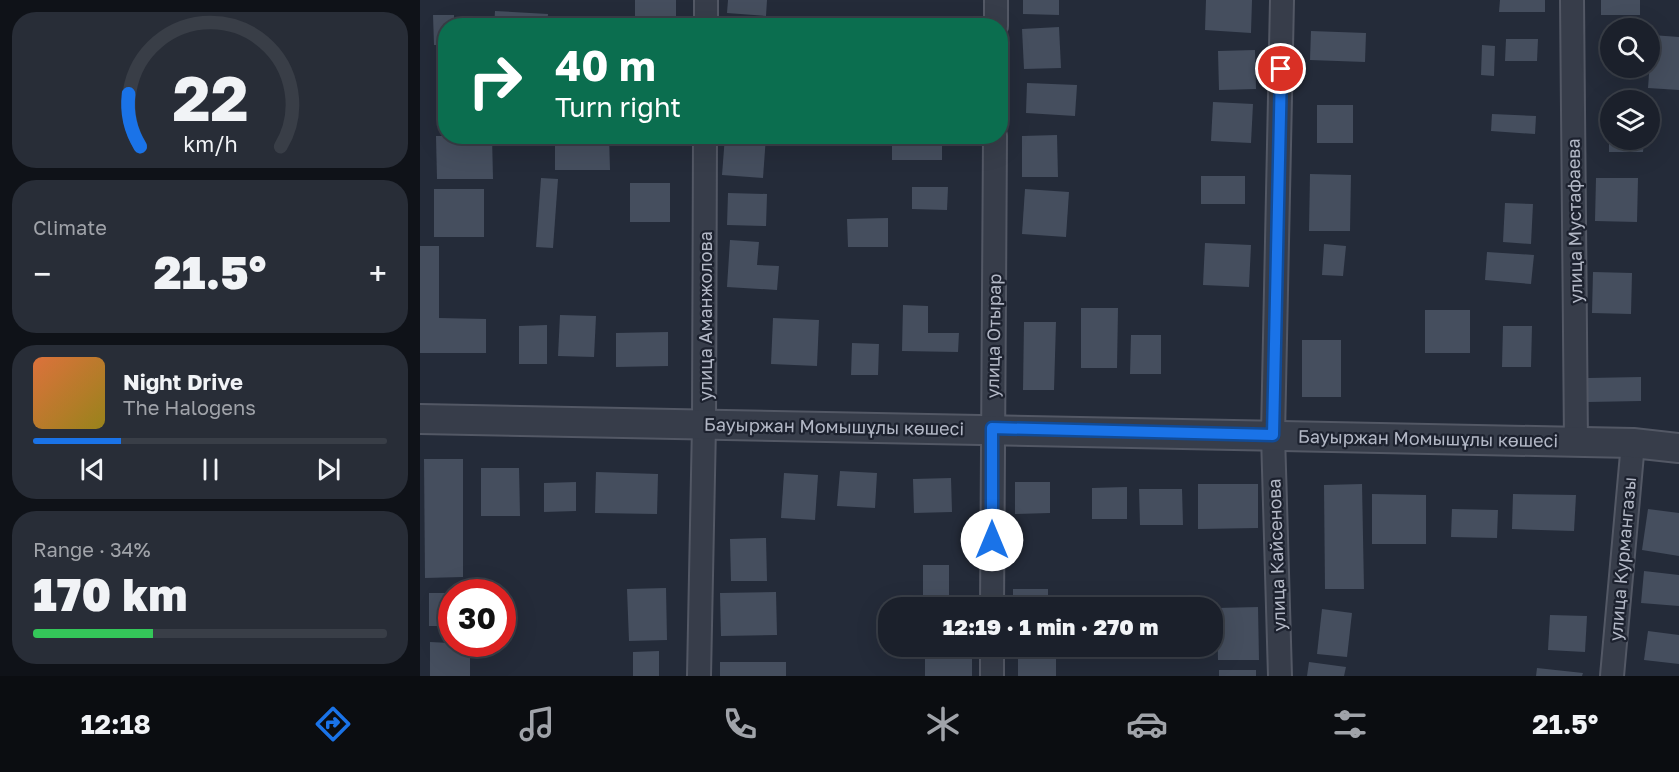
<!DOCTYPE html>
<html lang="en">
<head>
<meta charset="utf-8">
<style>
	:root { --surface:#1b202b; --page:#282d37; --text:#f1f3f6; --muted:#a0a3a9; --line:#393e47; --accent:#1a73e8 }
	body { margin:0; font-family:"Golos Text",sans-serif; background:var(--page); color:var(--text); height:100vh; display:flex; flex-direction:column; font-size:22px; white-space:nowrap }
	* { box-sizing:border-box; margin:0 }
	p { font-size:20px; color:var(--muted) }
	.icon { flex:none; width:33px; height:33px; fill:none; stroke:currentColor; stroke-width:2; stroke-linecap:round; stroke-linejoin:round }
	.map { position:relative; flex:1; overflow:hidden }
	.drawer { display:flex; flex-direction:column; gap:12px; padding:12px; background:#0f1218; width:420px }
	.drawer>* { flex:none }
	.guide { position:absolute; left:18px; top:18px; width:570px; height:126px; border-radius:24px; box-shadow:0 6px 24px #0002,0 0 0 2px var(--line); background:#0b6e4f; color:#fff; overflow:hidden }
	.buttons { position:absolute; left:1180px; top:18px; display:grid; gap:12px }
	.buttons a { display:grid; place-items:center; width:60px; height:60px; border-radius:50%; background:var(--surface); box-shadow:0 6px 24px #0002,0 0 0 2px var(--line); font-size:30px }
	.speed { position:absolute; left:18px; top:579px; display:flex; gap:12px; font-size:30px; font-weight:700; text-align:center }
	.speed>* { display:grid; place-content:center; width:78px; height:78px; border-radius:50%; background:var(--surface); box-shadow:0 6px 24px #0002,0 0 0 2px var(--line); line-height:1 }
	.speed .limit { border:9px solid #d22; background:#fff; color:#111 }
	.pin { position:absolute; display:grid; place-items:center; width:51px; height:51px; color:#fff; margin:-26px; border:3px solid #fff; border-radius:50%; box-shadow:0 2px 6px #0007 }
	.me { position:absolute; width:66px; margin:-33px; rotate:0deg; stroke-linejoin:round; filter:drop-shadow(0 0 4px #0008) }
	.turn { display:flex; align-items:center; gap:21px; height:126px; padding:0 18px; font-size:27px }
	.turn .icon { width:78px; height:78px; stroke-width:2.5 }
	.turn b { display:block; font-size:42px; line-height:51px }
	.big { font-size:45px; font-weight:800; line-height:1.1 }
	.drawer .tile { flex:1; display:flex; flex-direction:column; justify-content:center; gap:9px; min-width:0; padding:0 21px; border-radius:24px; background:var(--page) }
	.drawer .dial { align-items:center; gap:0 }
	.dial svg { height:156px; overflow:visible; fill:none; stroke:var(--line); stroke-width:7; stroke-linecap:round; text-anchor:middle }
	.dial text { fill:var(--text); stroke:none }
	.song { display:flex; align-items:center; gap:18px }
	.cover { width:72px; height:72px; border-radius:9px; background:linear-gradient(135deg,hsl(20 70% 55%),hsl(50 70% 35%)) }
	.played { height:6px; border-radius:3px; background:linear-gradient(90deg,var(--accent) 25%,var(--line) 25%) }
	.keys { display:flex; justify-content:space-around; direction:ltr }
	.heat { display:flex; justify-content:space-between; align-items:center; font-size:33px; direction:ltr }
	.charge { height:9px; border-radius:4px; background:linear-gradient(90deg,#34c759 34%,var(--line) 0) }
	.trip { position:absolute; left:458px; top:597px; width:345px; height:60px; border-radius:24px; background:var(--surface); box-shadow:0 6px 24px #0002,0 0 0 2px var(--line); font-weight:800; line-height:60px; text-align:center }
	.menu { display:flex; height:96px; justify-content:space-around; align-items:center; background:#0b0d11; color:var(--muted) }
	.menu .icon { width:42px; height:42px }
	.menu .active { color:var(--accent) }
	.menu b { font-size:27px; color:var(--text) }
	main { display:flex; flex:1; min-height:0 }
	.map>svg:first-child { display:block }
	.building { fill:#454e5e }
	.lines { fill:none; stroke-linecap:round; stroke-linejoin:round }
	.minor-casing { stroke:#535865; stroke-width:26 }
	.tertiary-casing { stroke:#535865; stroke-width:32 }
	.minor { stroke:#373d4a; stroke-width:22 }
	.tertiary { stroke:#373d4a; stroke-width:28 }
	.route-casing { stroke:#114b97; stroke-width:15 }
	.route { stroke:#1a73e8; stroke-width:10 }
	.labels { text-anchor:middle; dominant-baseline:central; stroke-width:4.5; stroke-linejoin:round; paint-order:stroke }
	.street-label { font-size:18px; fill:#b3b8c6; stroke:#1d222f }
</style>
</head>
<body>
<main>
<section class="drawer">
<div class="tile dial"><svg viewBox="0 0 100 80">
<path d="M14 69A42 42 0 1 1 86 69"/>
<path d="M14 69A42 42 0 0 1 8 42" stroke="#1a73e8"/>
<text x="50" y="56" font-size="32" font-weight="700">22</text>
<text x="50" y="72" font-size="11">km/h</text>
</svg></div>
<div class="tile"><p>Climate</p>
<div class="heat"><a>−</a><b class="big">21.5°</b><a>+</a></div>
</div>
<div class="tile">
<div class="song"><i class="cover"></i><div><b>Night Drive</b><p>The Halogens</p></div></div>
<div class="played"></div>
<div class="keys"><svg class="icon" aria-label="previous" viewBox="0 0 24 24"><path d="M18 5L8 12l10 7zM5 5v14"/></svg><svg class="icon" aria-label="pause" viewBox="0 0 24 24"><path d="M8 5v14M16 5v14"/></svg><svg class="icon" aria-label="next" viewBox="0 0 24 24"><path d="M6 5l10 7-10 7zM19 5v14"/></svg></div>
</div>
<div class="tile"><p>Range · 34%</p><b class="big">170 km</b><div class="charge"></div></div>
</section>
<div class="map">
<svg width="1259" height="676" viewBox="0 0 1259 676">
	<rect width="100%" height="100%" fill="#242b39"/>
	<g class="building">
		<path d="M215,0H256V19L215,20Z"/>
		<path d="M308,0H347L346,16L307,13Z"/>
		<path d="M603,0H639V15L603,14Z"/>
		<path d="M786,0H832L831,33L785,30Z"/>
		<path d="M1080,0H1125V12H1079Z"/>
		<rect x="1181" y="0" width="39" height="15"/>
		<path d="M75,11L128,14L127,26H74Z"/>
		<path d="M13,15H34V26H26V45H14Z"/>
		<path d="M381,22L419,23V26H380Z"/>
		<rect x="502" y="23" width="39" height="3"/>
		<path d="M639,27L641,68L604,69L602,29Z"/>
		<path d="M891,31L946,33L945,62L890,60Z"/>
		<path d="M1232,35L1259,37V90L1228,88Z"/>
		<path d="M1086,39H1118L1117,61H1085Z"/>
		<path d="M1062,45L1075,46L1074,76L1061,75Z"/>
		<path d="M835,50L836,89L799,90L798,51Z"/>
		<path d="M607,83L657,85L655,116L606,113Z"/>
		<path d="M793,102L833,104L831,143L791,141Z"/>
		<rect x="897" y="105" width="36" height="38"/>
		<path d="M1072,114L1116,116L1115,134L1071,131Z"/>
		<path d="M637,135L638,177H602V136Z"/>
		<path d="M16,136H72L73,179H17Z"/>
		<path d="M135,136H189L190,170H135Z"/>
		<path d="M305,136H346L343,178L302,175Z"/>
		<rect x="472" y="136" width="50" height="24"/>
		<path d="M1189,140H1224L1223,152H1189Z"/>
		<path d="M890,174L931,175L930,231H889Z"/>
		<rect x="781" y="176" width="44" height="28"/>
		<path d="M121,178L138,179L133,248L116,247Z"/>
		<path d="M1176,178H1218L1217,222L1175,221Z"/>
		<rect x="210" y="183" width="40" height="39"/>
		<path d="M492,187H528L527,210L492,209Z"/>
		<rect x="14" y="189" width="50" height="48"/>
		<path d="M605,189L649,192L646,237L602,234Z"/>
		<path d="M308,193L347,194L346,226L307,225Z"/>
		<path d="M1085,203L1113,204L1111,244L1083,242Z"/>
		<path d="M468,218V247H428L427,219Z"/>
		<path d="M310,240L339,242L337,265L359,266L357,290L307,287Z"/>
		<path d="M785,243L831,245L829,287L783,285Z"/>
		<path d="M904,244L926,246L923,276L902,275Z"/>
		<path d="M0,246H19V318L66,319V353H0Z"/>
		<path d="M1067,252L1114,255L1111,284L1065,280Z"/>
		<path d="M1173,272L1212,273L1211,314L1172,313Z"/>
		<path d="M483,305L508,306V333H539L538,352L482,351Z"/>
		<path d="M661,308H698L697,368H661Z"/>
		<rect x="1005" y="310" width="45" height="43"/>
		<path d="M140,315L176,316L174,357L138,356Z"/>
		<path d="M353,318L399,320L397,366L351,364Z"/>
		<path d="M604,322H636L634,390H603Z"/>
		<path d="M127,325V364H99V326Z"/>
		<path d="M1083,326H1112L1111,367H1082Z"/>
		<path d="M248,332V366L196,367V333Z"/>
		<path d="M711,335H741V374H710Z"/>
		<rect x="882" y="340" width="39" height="57"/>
		<path d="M432,343L459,344L458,375H431Z"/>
		<path d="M1221,377V401L1168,402V378Z"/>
		<path d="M4,459H43V577L5,578Z"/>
		<path d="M61,468H99L100,516H61Z"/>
		<path d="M420,471L457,473L455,508L417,506Z"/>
		<path d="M176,472L238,474L237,514L175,513Z"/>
		<path d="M364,473L398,475L395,520L361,518Z"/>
		<path d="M531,478L532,512L494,513L493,479Z"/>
		<path d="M156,482V511L124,512V483Z"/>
		<path d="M595,482H630V513L595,514Z"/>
		<path d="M778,484H838V528L778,529Z"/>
		<path d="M942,484L944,589H905L904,485Z"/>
		<path d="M707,487V519H672V488Z"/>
		<path d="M719,489H762L763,525H720Z"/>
		<path d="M952,494L1006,495V544H952Z"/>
		<path d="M1093,494L1156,495L1154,531L1092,529Z"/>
		<path d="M1032,509L1078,510L1077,538L1031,537Z"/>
		<path d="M1228,509L1259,513V556L1222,550Z"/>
		<path d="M346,538L347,581H311L310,539Z"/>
		<rect x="503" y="565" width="26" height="31"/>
		<path d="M1224,571L1259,575V606L1221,603Z"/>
		<path d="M246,588L247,640L209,641L207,589Z"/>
		<rect x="593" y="589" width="35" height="19"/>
		<path d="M356,592L357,635L301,636L300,593Z"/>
		<rect x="9" y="593" width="23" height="33"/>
		<path d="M838,607L839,660H798L797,608Z"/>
		<path d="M902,609L932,613L927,657L897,654Z"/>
		<path d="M1130,615L1167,616L1165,652L1128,650Z"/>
		<path d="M1228,631L1259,635V664L1224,660Z"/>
		<path d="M10,642L50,644V676H10Z"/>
		<path d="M239,651V676H213V652Z"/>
		<path d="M636,652V676H598V653Z"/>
		<path d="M552,653V676H505V654Z"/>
		<rect x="300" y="662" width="66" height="14"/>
		<path d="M889,662L926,667L924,676H887Z"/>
		<path d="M1117,668L1163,673L1162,676H1116Z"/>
		<rect x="799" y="670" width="37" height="6"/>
	</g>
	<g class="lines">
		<g class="minor-casing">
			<g id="minor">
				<path d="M1152,0L1156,442"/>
				<path d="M286,26V0"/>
				<path d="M576,26V0"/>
				<path d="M572,608L575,136"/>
				<path d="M279,676L284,425L285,136"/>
				<path d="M572,676V646"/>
				<path d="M860,676L853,435L862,0"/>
				<path d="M1192,676L1213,443"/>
			</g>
		</g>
		<g class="tertiary-casing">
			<path id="tertiary" d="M0,419L1213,443L1259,448"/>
		</g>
		<use href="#minor" class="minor"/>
		<use href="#tertiary" class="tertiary"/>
	</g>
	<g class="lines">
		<g class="route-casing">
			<path id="route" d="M572,540V428L853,435L861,69"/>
		</g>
		<use href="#route" class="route"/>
	</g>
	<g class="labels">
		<g class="street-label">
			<text transform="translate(1154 221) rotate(-91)">улица Мустафаева</text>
			<text transform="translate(285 316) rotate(-90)">улица Аманжолова</text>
			<text transform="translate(573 336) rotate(-89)">улица Отырар</text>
			<text transform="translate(414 426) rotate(1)">Бауыржан Момышұлы көшесі</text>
			<text transform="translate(1008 438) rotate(1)">Бауыржан Момышұлы көшесі</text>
			<text transform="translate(856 555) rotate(-92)">улица Кайсенова</text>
			<text transform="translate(1202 559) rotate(-85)">улица Курмангазы</text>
		</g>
	</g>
</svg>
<div class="buttons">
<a><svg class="icon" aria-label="search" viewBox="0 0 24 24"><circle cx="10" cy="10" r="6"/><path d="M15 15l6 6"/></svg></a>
<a><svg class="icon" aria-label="layers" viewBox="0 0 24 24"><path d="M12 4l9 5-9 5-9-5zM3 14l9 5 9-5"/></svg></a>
</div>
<div class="speed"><div class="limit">30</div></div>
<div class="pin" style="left:861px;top:69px;background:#d93025"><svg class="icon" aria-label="arrive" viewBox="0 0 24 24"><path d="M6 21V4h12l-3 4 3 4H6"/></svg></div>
<svg class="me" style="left:572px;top:540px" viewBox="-20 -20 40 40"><circle r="19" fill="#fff"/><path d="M0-13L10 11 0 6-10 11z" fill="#1a73e8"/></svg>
<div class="trip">12:19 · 1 min · 270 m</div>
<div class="guide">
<div class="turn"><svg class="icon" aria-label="right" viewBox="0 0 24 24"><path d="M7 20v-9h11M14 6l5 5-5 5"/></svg><div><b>40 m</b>Turn right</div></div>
</div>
</div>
</main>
<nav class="menu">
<b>12:18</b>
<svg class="icon active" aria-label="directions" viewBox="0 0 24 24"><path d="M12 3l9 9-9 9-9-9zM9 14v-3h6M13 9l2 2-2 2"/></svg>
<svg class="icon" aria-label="music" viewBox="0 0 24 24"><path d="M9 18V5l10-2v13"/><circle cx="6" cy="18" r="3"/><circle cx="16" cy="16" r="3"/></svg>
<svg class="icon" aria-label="phone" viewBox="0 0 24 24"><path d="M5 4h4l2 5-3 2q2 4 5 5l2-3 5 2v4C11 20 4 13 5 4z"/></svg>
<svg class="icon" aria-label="climate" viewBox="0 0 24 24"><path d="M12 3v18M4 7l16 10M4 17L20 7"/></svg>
<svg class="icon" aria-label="car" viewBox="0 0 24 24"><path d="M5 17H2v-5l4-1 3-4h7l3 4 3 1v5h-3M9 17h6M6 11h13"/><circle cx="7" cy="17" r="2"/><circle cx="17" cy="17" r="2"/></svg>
<svg class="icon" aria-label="filters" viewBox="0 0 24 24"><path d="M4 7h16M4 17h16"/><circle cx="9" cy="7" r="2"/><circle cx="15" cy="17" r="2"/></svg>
<b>21.5°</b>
</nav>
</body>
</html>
